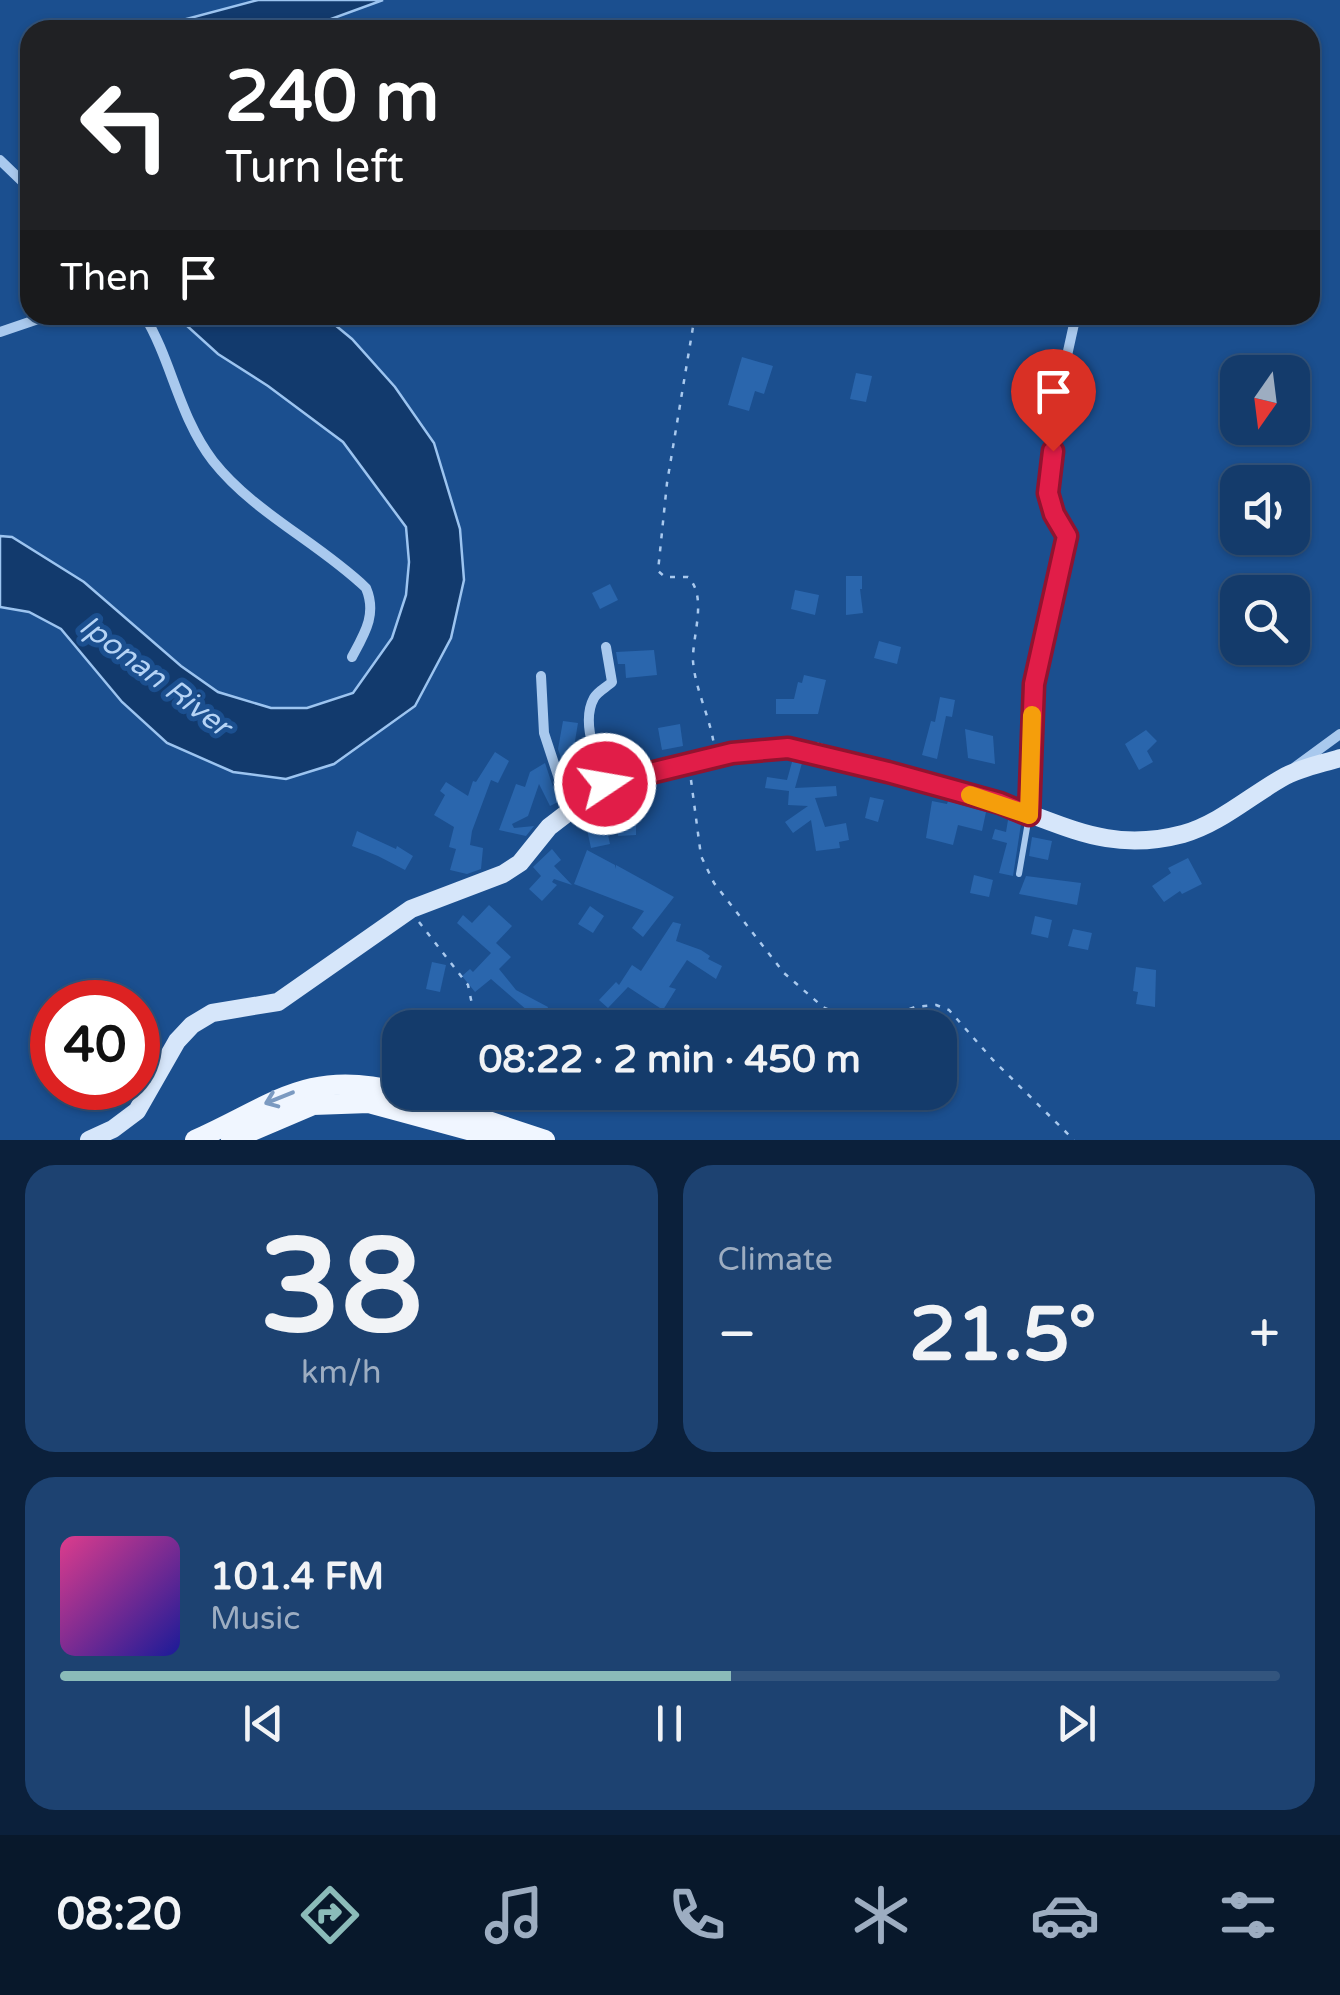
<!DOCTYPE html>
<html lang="en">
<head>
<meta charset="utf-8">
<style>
	:root { --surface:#143b6b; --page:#1d4271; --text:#f1f3f6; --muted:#9dadc1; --line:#33557e; --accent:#8bbbb9 }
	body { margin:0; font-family:"Varela Round",sans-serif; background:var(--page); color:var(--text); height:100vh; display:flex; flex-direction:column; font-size:38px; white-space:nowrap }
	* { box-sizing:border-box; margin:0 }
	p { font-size:32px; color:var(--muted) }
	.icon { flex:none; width:55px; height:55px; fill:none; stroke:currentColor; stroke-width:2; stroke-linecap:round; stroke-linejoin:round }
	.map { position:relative; height:1140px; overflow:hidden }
	.side { display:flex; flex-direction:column; gap:25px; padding:25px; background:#0b203b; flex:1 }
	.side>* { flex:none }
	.guide { position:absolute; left:20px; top:20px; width:1300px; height:305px; border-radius:30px; box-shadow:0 2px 8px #0004,0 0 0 2px var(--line); background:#202124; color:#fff; overflow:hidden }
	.needle { width:65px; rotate:194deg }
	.buttons { position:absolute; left:1220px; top:355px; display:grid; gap:20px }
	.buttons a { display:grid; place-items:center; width:90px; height:90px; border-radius:20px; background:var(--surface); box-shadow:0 2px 8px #0004,0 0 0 2px var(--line); font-size:50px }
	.speed { position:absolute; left:30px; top:980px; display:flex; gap:20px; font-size:50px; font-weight:700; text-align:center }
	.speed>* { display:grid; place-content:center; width:130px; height:130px; border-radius:50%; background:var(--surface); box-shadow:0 2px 8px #0004,0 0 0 2px var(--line); line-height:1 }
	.speed .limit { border:15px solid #d22; background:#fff; color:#111 }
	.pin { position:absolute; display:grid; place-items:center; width:85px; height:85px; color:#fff; margin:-102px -42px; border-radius:50% 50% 50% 0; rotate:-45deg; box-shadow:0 0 10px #0007 }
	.pin .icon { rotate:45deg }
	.me { position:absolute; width:110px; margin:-55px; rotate:78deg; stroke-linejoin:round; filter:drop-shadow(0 0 8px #0008) }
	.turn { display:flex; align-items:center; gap:35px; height:210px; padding:0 40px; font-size:45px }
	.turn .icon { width:130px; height:130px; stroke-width:2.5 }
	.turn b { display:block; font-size:70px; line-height:85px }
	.then { display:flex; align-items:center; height:95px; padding:0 40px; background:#0003; gap:20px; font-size:38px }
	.big { font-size:75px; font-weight:800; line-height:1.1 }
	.side .card { flex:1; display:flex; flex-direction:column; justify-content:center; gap:15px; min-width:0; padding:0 35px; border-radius:30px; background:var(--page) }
	.side .dial { align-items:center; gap:0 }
	.dial b { font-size:130px; line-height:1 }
	.song { display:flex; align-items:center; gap:30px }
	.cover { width:120px; height:120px; border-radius:15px; background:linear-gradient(135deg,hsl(330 70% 55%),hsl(240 70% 35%)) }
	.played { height:10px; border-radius:5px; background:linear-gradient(90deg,var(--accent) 55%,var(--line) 55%) }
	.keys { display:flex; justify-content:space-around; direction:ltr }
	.heat { display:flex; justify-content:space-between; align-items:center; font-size:55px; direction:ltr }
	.side .tiles { flex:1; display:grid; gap:25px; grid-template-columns:1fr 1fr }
	.card:last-child { grid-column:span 2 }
	.trip { position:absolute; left:382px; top:1010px; width:575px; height:100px; border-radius:30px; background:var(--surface); box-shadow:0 2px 8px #0004,0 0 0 2px var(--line); font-weight:800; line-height:100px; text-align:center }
	.tab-bar { display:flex; height:160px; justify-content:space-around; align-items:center; background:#08182b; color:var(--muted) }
	.tab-bar .icon { width:70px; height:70px }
	.tab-bar .on { color:var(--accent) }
	.tab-bar b { font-size:45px; color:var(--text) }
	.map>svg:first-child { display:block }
	.water { fill:#123a6d; stroke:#9cc4f0; stroke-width:2.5 }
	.building { fill:#2a66ad }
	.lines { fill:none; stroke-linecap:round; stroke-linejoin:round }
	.path { stroke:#a9c9ee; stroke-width:2.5; stroke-dasharray:5 8; stroke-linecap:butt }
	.lane { stroke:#a9c9ee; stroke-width:6 }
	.street { stroke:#a9c9ee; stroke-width:10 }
	.secondary { stroke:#d6e6fa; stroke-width:18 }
	.primary { stroke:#f0f6ff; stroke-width:20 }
	.oneway { stroke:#7b9ac1 }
	.route-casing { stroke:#92132f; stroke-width:25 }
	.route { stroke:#e11d48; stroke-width:18 }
	.slow { stroke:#f59e0b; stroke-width:18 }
	.labels { text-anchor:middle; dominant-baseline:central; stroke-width:10; stroke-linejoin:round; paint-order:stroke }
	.water-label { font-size:30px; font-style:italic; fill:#b5d3f5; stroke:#1b4f8f }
</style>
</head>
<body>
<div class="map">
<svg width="1340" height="1140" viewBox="0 0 1340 1140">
	<rect width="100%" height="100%" fill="#1b4f8f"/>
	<g class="water">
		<path d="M258,0H383L301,30H145Z"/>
		<path d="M175,315H323L352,339L395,387L434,443L460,529L464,580L451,638L415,706L334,764L286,779L233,772L167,743L122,702L61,629L29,612L0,607V536L12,537L84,582L181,666L218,692L271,708H307L353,693L392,638L406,595L409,562L406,527L343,442L268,386L218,354Z"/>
	</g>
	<g class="building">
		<path d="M742,357L773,366L764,394L755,391L749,411L728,405Z"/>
		<path d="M856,373L872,376L866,402L850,399Z"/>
		<path d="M846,576H862V589H860L863,613L846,615Z"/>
		<path d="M610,584L618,600L600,609L592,593Z"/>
		<path d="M795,590L819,595L815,615L791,609Z"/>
		<path d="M879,641L901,647L897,664L874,658Z"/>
		<path d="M654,650L657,675L626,678L625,664H618L616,652Z"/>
		<path d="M804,675L826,680L818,714H776V699H794L798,682L802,683Z"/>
		<path d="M940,697L955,700L952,717L946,716L937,759L922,755L931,721L935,722Z"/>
		<path d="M563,721L578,723L574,747L583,744L587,757L571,760L582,778L570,785L558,749Z"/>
		<path d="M680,724L683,746L662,750L658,728Z"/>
		<path d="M965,729L993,736L995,764L968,758Z"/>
		<path d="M1146,730L1157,741L1147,751L1153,762L1139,770L1125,744Z"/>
		<path d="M495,752L509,761L498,783L491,780L472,831L470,845L483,848L481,869L467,874L450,870L456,849L449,847L454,827L434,815L445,795L440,791L446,782L468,796L473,781L476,782Z"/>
		<path d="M792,762L802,763L795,788L836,786L837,796L815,798L825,827L846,823L849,840L839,842L840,848L816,851L811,820L793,833L785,822L808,806L788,805L789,791L765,788L767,777L787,780Z"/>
		<path d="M545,763L558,802L550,806L539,784L528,816L512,824L514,828L534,826L526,836L499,830L516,784L525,787L530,772Z"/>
		<path d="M621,796L634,797L632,818H636V835L618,836Z"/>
		<path d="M870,797L884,800L878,822L865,818Z"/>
		<path d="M932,801L947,804L948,801L986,812L982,831L958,825L953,845L926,838Z"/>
		<path d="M602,808L610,844L591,848L584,816Z"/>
		<path d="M1008,820L1021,824L1013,876L999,873L1007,843L992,839L995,829L1006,832Z"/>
		<path d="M357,831L396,849L397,846L413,856L405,870L378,856L352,846Z"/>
		<path d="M1032,837L1052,841L1048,860L1029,856Z"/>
		<path d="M552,849L561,860L554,866L572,885L554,879L552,882L557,885L542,901L529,889L541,876L533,867Z"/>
		<path d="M587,850L615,865L616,869V865L674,897L643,937L632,928L644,911L574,884Z"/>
		<path d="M1188,858L1202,884L1182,894L1180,891L1164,902L1152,886L1171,873L1168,868Z"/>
		<path d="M974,875L993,880L989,897L970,893Z"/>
		<path d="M1026,876L1081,883L1077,905L1019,894Z"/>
		<path d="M489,905L512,926L496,943L511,957L499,969L516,990L548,1007L545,1018L536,1016L533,1028H522L528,1011L491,979L475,992L462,976L470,969L473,972L491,953L457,923L463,915L472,923Z"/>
		<path d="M590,906L604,916L593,933L578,924Z"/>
		<path d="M1035,916L1052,920L1048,938L1031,934Z"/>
		<path d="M673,922L681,924L676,941L701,950L710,956L708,959L722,966L716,979L687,960L669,987L676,989L663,1010L628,987L608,1008L599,1000L616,982L619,985L632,965L641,971Z"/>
		<path d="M1073,929L1092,933L1088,950L1068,946Z"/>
		<path d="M432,962L446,965L440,992L426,989Z"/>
		<path d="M1136,967L1156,970L1155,1007L1136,1004L1138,992L1133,991Z"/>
	</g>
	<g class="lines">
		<g class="path">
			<path d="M695,315L667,483L658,571L665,577H688C708,597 692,636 693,661C695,689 710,717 714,745"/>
			<path d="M691,780L701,856L714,883L784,973L823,1007L846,1018L871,1022L915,1007L936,1005L949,1010L993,1060L1074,1140"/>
			<path d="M419,922L468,985L474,1014L479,1021L503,1020L538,1028"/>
		</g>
		<path class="lane" d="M1019,874L1029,816"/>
		<g class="street">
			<path d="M0,160L30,189"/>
			<path d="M144,315C172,361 179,417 213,461C254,513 318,542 366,588C377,614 365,633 352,657"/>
			<path d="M0,332L50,315"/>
			<path d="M541,676L544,733L569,809"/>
			<path d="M1295,767L1340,734"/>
			<path d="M605,784C598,760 580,723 594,698C598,691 607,687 612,682L606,647"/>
			<path d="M1029,814L1034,684L1067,536L1054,514L1048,493L1064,369L1076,315"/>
		</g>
		<path class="secondary" d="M89,1140L113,1129L137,1111L177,1041L192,1025L212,1013L278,1002L411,909L503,874L520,863L549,827L605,784L759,748L814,751C875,768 938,783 998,803C1065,824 1107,854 1183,834C1219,824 1250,796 1282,778C1299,768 1321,764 1340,758"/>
		<g class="primary">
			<path d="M401,1092L545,1140"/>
			<path d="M195,1140C274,1105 307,1068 400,1092"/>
			<path d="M231,1140L313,1105L369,1103L505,1140"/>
		</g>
	</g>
	<defs><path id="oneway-shaft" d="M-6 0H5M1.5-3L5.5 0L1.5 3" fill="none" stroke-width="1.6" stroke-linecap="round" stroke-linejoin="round" transform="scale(2.5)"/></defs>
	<use class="oneway" href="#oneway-shaft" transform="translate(279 1098) rotate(158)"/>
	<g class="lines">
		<g class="route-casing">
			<path id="route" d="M605,784L732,753L788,748L888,772L1000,803L1029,815L1034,684L1067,536L1054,514L1048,493L1053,451"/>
		</g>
		<use href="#route" class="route"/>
		<path class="slow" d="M970,795L1029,815L1032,715"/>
	</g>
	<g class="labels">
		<g class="water-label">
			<text transform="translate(155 676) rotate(37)">Iponan River</text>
		</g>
	</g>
</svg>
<div class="buttons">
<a><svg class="needle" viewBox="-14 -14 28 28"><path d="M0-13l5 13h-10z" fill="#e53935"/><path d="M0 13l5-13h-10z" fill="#9dadc1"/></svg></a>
<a><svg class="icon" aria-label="sound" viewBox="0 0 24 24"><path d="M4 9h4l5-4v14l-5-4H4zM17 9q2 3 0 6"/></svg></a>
<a><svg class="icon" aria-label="search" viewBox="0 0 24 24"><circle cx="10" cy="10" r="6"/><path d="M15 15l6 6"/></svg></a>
</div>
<div class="speed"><div class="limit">40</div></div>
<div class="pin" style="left:1053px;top:451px;background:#d93025"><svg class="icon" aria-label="arrive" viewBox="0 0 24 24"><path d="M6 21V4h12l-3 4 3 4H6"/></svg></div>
<svg class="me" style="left:605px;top:784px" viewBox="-20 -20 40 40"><circle r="17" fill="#e11d48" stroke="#fff" stroke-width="3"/><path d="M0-11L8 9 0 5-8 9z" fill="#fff"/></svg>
<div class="trip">08:22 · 2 min · 450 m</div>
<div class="guide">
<div class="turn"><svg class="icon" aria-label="left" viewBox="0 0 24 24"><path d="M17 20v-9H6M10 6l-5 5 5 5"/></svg><div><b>240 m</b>Turn left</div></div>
<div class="then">Then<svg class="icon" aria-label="arrive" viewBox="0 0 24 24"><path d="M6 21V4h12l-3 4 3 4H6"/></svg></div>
</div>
</div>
<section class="side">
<div class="tiles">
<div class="card dial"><b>38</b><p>km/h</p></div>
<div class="card"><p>Climate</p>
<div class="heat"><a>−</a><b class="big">21.5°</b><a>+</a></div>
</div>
<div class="card">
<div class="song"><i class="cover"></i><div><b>101.4 FM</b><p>Music</p></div></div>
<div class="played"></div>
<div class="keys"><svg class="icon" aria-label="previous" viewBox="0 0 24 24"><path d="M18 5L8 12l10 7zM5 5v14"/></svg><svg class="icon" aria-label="pause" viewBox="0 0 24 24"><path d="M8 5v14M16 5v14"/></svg><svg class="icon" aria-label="next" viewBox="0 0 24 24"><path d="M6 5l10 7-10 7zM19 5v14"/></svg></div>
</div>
</div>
</section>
<nav class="tab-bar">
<b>08:20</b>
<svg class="icon on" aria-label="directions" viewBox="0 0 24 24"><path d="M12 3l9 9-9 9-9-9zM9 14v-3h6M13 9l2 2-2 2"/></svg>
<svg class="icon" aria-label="music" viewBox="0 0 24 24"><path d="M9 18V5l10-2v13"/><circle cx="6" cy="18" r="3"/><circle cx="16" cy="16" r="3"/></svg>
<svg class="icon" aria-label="phone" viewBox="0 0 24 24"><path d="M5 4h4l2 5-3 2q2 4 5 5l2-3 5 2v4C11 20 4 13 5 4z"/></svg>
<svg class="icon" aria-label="climate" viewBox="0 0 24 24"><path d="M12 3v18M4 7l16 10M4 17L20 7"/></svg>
<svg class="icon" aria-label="car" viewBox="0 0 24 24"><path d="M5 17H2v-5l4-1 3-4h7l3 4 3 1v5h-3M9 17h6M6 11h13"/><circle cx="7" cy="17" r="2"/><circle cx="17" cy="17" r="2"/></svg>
<svg class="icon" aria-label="filters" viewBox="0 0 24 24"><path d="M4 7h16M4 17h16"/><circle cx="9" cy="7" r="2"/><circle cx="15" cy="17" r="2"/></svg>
</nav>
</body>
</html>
